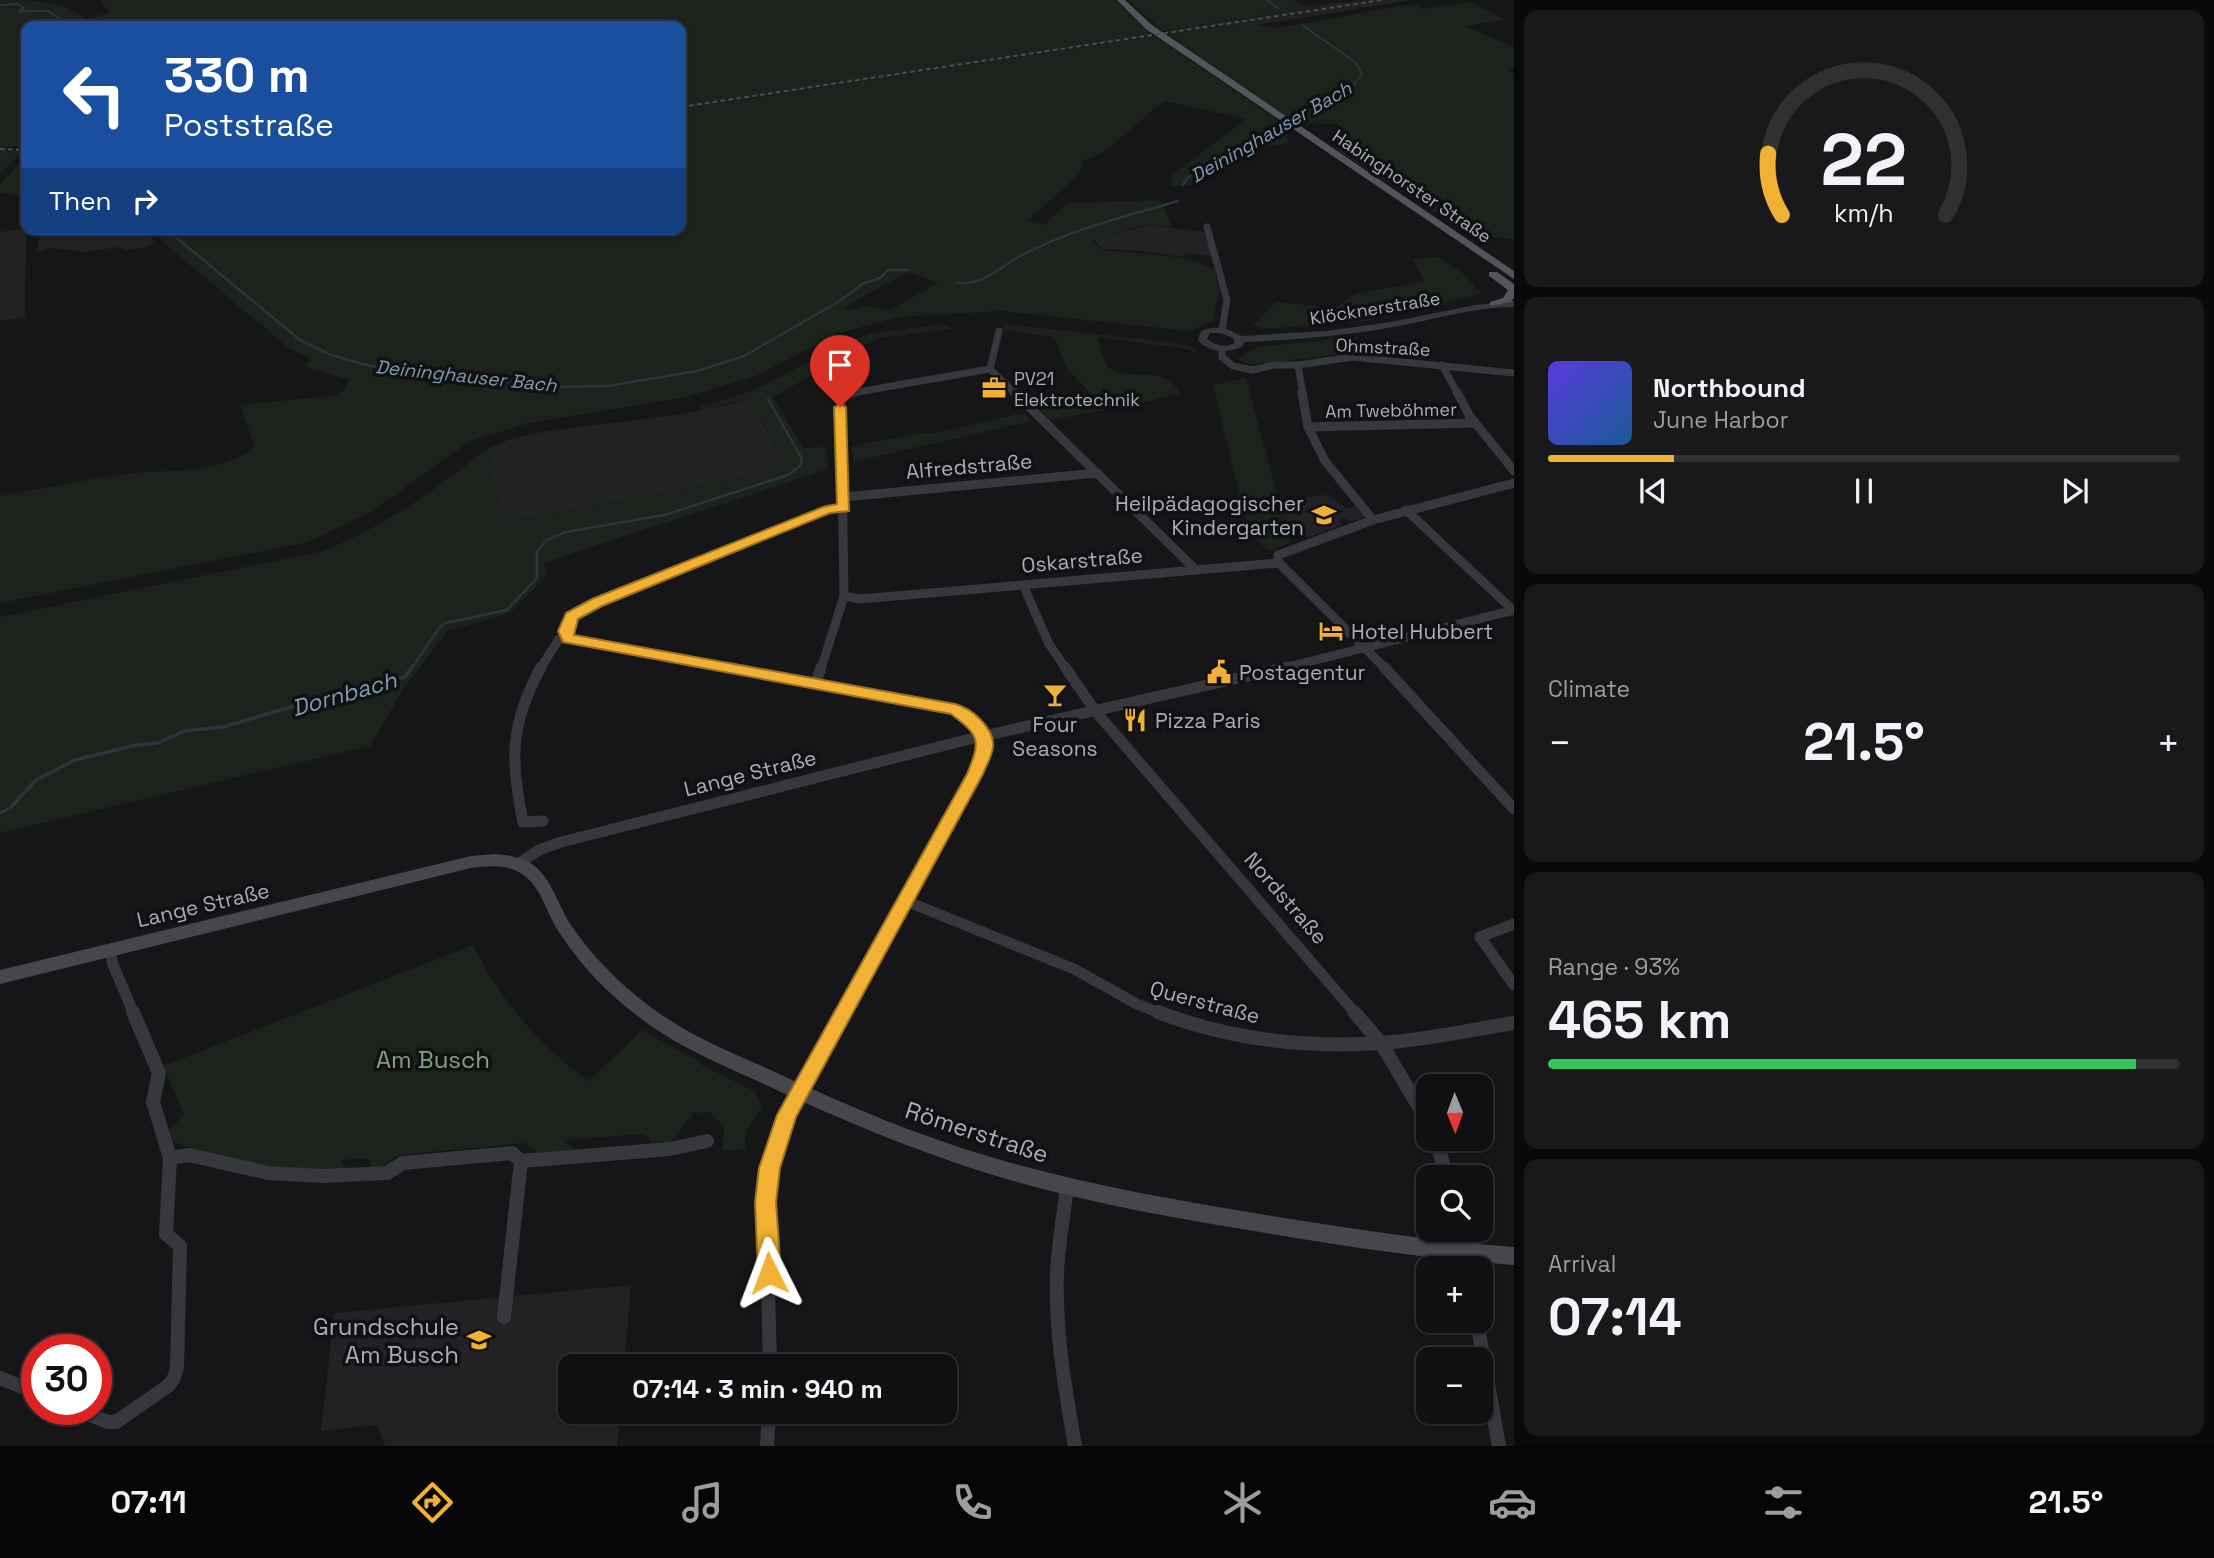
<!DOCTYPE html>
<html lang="en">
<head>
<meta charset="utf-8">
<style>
	:root { --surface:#101012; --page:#19191b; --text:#f1f3f6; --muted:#9c9d9f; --line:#303032; --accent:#f2b134 }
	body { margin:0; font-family:"Space Grotesk",sans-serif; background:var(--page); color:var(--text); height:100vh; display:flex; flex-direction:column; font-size:26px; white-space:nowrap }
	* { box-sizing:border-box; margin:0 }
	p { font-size:23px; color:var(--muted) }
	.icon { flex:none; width:38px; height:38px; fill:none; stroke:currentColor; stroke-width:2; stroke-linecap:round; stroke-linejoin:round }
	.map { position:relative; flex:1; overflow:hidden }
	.drawer { display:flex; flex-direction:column; gap:10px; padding:10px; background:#09090a; width:700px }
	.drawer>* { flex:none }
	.guide { position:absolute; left:21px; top:21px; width:665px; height:214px; border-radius:14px; box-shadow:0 2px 5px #0004,0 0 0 2px var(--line); background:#1a4fa0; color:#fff; overflow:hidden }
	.needle { width:46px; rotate:179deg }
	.buttons { position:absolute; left:1416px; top:1074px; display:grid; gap:14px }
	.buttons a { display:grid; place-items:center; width:77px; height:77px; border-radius:14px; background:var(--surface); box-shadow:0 2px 5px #0004,0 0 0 2px var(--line); font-size:35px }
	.speed { position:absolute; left:21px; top:1334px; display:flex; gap:14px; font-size:35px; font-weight:700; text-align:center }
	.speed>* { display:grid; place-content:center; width:91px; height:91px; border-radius:50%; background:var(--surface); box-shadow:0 2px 5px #0004,0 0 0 2px var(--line); line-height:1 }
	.speed .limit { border:10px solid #d22; background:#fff; color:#111 }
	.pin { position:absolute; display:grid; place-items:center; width:60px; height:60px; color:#fff; margin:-72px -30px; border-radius:50% 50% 50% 0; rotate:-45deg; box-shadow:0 0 7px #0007 }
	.pin .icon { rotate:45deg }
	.me { position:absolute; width:77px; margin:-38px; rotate:357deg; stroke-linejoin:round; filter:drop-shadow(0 0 5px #0008) }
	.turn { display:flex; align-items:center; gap:24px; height:147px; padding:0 28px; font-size:32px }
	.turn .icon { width:91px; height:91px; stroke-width:2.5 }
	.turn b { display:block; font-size:49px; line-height:60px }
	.then { display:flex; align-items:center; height:66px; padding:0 28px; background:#0003; gap:14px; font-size:26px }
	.big { font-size:52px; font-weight:700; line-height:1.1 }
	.drawer .widget { flex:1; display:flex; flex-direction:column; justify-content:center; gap:10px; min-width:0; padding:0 24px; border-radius:14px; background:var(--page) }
	.drawer .dial { align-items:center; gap:0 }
	.dial svg { height:182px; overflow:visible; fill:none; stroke:var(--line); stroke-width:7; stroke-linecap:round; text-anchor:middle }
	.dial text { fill:var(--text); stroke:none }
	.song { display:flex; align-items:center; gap:21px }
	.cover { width:84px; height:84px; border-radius:10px; background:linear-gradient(135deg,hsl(250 70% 55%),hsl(210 70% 35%)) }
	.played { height:7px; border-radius:4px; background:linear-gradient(90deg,var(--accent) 20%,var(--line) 20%) }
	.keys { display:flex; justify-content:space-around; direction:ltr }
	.heat { display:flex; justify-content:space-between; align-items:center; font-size:38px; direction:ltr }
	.charge { height:10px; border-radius:5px; background:linear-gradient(90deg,#34c759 93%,var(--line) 0) }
	.trip { position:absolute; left:558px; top:1354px; width:399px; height:70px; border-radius:14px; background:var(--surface); box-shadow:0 2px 5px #0004,0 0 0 2px var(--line); font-weight:700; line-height:70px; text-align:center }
	.menu { display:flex; height:112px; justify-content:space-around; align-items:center; background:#060607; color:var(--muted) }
	.menu .icon { width:49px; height:49px }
	.menu .current { color:var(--accent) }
	.menu b { font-size:32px; color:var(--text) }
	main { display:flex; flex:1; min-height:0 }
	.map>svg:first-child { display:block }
	.built { fill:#222225 }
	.green { fill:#1c231d; fill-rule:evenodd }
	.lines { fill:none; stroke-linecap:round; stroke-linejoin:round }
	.stream-far2 { stroke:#2c353c; stroke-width:2 }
	.stream-far1 { stroke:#2c353c; stroke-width:2.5 }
	.stream { stroke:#2c353c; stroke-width:3.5 }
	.minor-far3 { stroke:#37383d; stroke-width:7 }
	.minor-far2 { stroke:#37383d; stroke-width:9 }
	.minor-far1 { stroke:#37383d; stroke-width:11 }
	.minor { stroke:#37383d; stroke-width:14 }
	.tertiary { fill:#37383d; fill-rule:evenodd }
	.secondary { fill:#45474d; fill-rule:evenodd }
	.primary { fill:#53555c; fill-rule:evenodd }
	.rail { stroke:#4a4c52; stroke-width:2; stroke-dasharray:4.5 3.5; stroke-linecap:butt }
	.route { fill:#f2b134; stroke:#9d7322; stroke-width:2 }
	.labels { text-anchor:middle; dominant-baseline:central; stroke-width:7; stroke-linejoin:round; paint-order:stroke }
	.far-street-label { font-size:18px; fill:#a8adb8; stroke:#111113 }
	.far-poi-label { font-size:18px; fill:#a8adb8; stroke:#111113; text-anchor:start }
	.far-water-label { font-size:19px; font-style:italic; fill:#7f9bb3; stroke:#111113 }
	.street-label { font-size:21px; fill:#a8adb8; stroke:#111113 }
	.poi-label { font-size:21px; fill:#a8adb8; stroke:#111113; text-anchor:start }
	.water-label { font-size:23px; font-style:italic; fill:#7f9bb3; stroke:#111113 }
	.near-park-label { font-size:24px; fill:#7fa381; stroke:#111113 }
	.near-street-label { font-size:24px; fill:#a8adb8; stroke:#111113 }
	.near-poi-label { font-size:24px; fill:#a8adb8; stroke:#111113; text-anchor:end }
</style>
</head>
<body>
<main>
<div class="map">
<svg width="1514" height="1446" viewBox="0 0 1514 1446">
	<rect width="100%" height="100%" fill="#161618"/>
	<g class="built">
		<path d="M1364,0H1411L1251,26L1243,23L1170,33L1166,31Z"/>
		<path d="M1147,33L1151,36L681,109V103Z"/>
		<path d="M1149,225L1205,232L1212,256L1186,253L1182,257L1142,251L1103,249L1094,240Z"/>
		<path d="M26,228L25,317L0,321V232Z"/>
		<path d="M70,229L72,232L86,229H144L154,241L149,246L128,250L118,247L87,252L50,248L41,251L35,250L38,248L39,234Z"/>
		<path d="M741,402L752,406L771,438L781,463L776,471L506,522L488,466L493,457L485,450L510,439L546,431L671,416Z"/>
		<path d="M1328,495L1347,509L1355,506L1365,517L1350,522L1345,518L1341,520L1338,521L1343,525L1306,538L1285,522L1279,500Z"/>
		<path d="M631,1285L624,1367H570V1412H620L617,1446H385L377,1425L321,1431L334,1313Z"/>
	</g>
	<g class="green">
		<path d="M0,0C30,0 61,0 87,19L109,13L101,0H1116L1151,33L681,103V26H26V147L8,146L6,151H23L0,174Z"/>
		<path d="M1128,0H1293L1305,6L1364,0L1163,31Z"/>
		<path d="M1470,2L1506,20L1465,26L1514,47V67L1509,71L1514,74V239L1469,235L1336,149L1338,124L1296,123L1167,34L1243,23L1277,28L1412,4L1424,9Z"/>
		<path d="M1155,36L1280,122L1286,128L1288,143L1257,149L1194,185L1170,187L1173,175L1246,119L1164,101L1104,152L1083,161L1080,173L1027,221L1044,225L1068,203L1159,200L1165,209L1171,227L1148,224L1092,241L1103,250L1176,257L1200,263L1215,270L1219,291L1213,321C1204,322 1198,329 1189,331L1002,311L897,317L837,334L758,375L683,398L529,423L470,441L371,512L308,542L0,603V496C41,489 82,480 124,474C166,469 221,475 255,447L240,405L340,395L349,380L303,366L311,359L289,348L147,229H681V109ZM908,272L938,283L890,310L865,306L849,311L844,307Z"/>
		<path d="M26,157V196L0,193V184Z"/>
		<path d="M1438,257L1465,275L1481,294L1366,321L1263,329L1253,325L1276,302L1335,308L1355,294L1424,281L1412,259Z"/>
		<path d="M940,324L953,329L878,338L773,397L803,448L827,447L828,469L544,563L547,575L510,613L447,631L404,688L370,746L0,833V617L324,551C387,524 432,493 485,450L493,457L488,466L506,522L776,471L781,463C775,448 759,404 742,402C730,401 714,408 703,410L700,407L752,391L848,342L870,334Z"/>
		<path d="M1003,324L1144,339L1191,346L1200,354L1187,349L1098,337C1100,345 1102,357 1106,364C1122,386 1163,360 1180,393L1149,401L1051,420L1040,410L1093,396L1067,369L1054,337L1004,330Z"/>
		<path d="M1356,337L1372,350L1251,365L1237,359L1255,348L1265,346Z"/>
		<path d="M1246,378L1290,543L1269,551L1257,541L1247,524L1213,385Z"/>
		<path d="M1024,413L1032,421L853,462L852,446L920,433H935Z"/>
		<path d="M473,945C500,1000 540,1046 589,1081L642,1030L700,1062V1064L756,1092L762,1107L746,1130L745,1149L723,1151L724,1126L709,1112L694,1113L670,1142L652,1143L645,1134L564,1140L574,1150L537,1153L526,1143L398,1155L381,1167L373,1168L367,1158L341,1160L346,1170C287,1172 226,1161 170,1141L168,1132L184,1114L163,1066Z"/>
	</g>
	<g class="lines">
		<g class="stream-far2">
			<path d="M1267,0L1279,9"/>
			<path d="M0,5L17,4L24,8L19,11H48L63,21L90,26"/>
			<path d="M26,155L21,164L26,169"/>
			<path d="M1192,175L1352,87L1362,74L1355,62L1302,25"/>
		</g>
		<g class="stream-far1">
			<path d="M1183,185L1187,178L1195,173"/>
			<path d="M166,229L300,340L331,355L370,366L548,387L608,386L697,371L744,356L838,302L864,283L880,278L888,270H908"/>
			<path d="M956,283C980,286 995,271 1015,259C1065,231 1123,217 1178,201"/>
			<path d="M411,669L440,627L446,623L507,610L537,578V551L547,540L566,532L664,515L788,475L801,465L802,459L768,399"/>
		</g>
		<path class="stream" d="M0,813L10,808L36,780L75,760L136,745L158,743L184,731L223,727L301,704L350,696L405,677L412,667"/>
		<g class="minor-far3">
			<path d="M1207,227L1227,300L1222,330"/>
			<path d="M999,331L990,369L1016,394"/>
			<path d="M1222,349V357L1233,366L1253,370L1274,365H1298L1352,357L1514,373"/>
			<path d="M1298,365L1303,394"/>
			<path d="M1442,365L1458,394"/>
			<path d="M846,394L990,369"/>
		</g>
		<g class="minor-far2">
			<path d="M1014,392L1195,569"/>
			<path d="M1302,392L1308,427L1325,461L1373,520"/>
			<path d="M1457,392L1469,415L1514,471"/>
			<path d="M1308,427L1475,423"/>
			<path d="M844,497L1098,473"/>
			<path d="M1406,510L1514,611"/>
			<path d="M1279,563L1386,669"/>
			<path d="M1279,563L1278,555L1373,520L1514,483"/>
			<path d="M1023,585L1049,644L1066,669"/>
			<path d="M844,596L860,599L1279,563"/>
			<path d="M568,638L736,669"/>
			<path d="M540,669L559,639L568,638C565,623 572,615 585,608L828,509L844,508"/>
			<path d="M821,669L844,596L841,397L856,392"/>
			<path d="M1280,669L1514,610"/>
		</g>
		<g class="minor-far1">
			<path d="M541,667C510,724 510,760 523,822L543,821"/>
			<path d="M727,667L955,709C985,726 989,741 975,773L841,1014"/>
			<path d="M1065,667L1096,712L1356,1014"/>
			<path d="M1384,667L1514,809"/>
			<path d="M816,683L821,667"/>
			<path d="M518,864L539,850L561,842L966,740L1287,667"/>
			<path d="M906,901L1074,969L1137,1004L1162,1014"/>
			<path d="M1514,924L1480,937L1514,985"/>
			<path d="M111,949L112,962L134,1014"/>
		</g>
		<g class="minor">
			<path d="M1158,1012C1228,1039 1306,1048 1381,1043C1425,1040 1470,1030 1514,1023"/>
			<path d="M1354,1012L1381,1043L1428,1122"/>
			<path d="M1436,1139L1447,1178"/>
			<path d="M170,1158L189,1155L268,1173L322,1176L387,1173L403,1163L512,1153L521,1161L670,1149L707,1141"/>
			<path d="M1067,1186C1064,1215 1058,1244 1057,1273C1055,1331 1065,1389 1075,1446"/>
			<path d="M1460,1230L1467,1269"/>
			<path d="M504,1317L521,1161"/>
			<path d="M1477,1321L1499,1446"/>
			<path d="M770,1367L766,1202L773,1150L798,1091L842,1012"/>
			<path d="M0,1378L37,1393"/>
			<path d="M75,1409L108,1422H116L168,1386L174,1378L177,1367L180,1246L166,1234L170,1158L153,1102L159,1073L133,1012"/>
			<path d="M767,1446L769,1412"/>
		</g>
		<path class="tertiary" d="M1514,301V307C1473,307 1433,320 1393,327C1343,336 1294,340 1244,342L1243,346C1227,354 1210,353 1198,340L1200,333L1205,329L1222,327L1242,336L1326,331L1391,322L1475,305ZM1210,333H1221L1233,338L1235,343C1225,348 1216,346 1207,339Z"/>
		<path class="secondary" d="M495,854C510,855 526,858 537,868C553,883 558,904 569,922C600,969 645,1008 695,1035C721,1049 749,1060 777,1073C847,1106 919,1136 994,1158C1083,1184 1175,1200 1266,1215C1348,1228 1431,1241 1514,1247V1265C1431,1259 1348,1247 1266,1233C1174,1218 1082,1202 993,1175C915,1151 839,1119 766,1085C738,1072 709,1060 682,1045C633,1018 589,979 559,932C546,913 542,887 522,874C507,864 488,866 471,868L0,984V970L471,856Z"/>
		<g class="primary">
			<path d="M1117,0H1125L1152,25L1514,271V279L1146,29Z"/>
			<path d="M1489,272H1497L1514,284V298L1511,302L1490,306V302L1503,298L1508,290L1489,276Z"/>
		</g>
		<g class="rail">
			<path d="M681,107L1382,0"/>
			<path d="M0,149L26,150"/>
		</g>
	</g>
	<path class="route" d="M840,404L846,407L849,511L830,513L602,606L578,619L574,635L955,704C972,708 995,729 993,747C992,756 986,766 983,774L796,1117L780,1168L776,1202L781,1273L777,1281L769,1284L762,1281L758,1273L755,1202L759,1168L777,1115L967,774C981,740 980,736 951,714L568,643L563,642L558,631L566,613L592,599L823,507L837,504L834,407Z"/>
	<defs>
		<g id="office-bare" transform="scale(1.89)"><path d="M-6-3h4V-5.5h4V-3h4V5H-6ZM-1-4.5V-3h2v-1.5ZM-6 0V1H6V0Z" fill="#f2b134" stroke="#111113" stroke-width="2.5" paint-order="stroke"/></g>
		<g id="school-bare" transform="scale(1.89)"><path d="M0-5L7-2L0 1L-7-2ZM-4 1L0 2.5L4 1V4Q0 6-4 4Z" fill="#f2b134" stroke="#111113" stroke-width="2.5" paint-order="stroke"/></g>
		<g id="hotel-bare" transform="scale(1.89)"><path d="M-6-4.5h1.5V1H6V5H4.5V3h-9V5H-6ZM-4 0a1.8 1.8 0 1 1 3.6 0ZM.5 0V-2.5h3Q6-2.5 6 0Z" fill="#f2b134" stroke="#111113" stroke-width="2.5" paint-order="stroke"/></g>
		<g id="civic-bare" transform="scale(1.89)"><path d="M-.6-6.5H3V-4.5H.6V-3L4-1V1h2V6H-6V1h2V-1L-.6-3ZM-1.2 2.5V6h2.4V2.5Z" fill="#f2b134" stroke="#111113" stroke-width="2.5" paint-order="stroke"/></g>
		<g id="bar-bare" transform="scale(1.89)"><path d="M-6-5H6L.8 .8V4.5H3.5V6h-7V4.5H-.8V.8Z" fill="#f2b134" stroke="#111113" stroke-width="2.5" paint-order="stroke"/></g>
		<g id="restaurant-bare" transform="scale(1.89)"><path d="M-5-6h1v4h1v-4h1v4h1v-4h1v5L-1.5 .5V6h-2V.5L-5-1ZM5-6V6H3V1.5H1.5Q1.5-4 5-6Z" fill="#f2b134" stroke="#111113" stroke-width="2.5" paint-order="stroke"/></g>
	</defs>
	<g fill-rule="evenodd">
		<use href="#office-bare" x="994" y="388"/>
		<use href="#school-bare" x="1324" y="515"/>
		<use href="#hotel-bare" x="1331" y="631"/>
		<use href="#civic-bare" x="1219" y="672"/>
		<use href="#bar-bare" x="1055" y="695"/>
		<use href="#restaurant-bare" x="1135" y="720"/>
		<use href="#school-bare" x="479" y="1340"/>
	</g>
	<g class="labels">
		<g class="far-street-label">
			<text transform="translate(1412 186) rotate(34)">Habinghorster Straße</text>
			<text transform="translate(1375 308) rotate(-9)">Klöcknerstraße</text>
			<text transform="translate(1383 347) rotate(3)">Ohmstraße</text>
			<text transform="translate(1391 410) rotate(-1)">Am Tweböhmer</text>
		</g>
		<g class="far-poi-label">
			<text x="1014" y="378">PV21<tspan x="1014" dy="21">Elektrotechnik</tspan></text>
		</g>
		<g class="far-water-label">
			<text transform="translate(1271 132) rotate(-30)">Deininghauser Bach</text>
			<text transform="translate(466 376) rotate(6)">Deininghauser Bach</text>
		</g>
		<g class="street-label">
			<text transform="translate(969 466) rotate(-5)">Alfredstraße</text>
			<text transform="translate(1082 560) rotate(-5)">Oskarstraße</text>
			<text transform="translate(750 773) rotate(-14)">Lange Straße</text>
			<text transform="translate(1286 898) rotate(49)">Nordstraße</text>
			<text transform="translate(203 905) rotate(-13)">Lange Straße</text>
			<text transform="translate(1205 1002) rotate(15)">Querstraße</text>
		</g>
		<g class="poi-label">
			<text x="1304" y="503" text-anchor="end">Heilpädagogischer<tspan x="1304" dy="24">Kindergarten</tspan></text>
			<text x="1351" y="631">Hotel Hubbert</text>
			<text x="1239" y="672">Postagentur</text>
			<text x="1155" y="720">Pizza Paris</text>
			<text x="1055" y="724" text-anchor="middle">Four<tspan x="1055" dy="24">Seasons</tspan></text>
		</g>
		<g class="water-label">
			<text transform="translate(344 694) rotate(-16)">Dornbach</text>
		</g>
		<g class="near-park-label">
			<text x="433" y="1059">Am Busch</text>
		</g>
		<g class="near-street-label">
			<text transform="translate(977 1132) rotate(18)">Römerstraße</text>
		</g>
		<g class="near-poi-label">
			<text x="459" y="1326">Grundschule<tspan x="459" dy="28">Am Busch</tspan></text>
		</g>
	</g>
</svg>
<div class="buttons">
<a><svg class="needle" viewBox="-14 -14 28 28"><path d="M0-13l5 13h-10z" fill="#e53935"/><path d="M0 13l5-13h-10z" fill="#9c9d9f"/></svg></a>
<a><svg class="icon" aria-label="search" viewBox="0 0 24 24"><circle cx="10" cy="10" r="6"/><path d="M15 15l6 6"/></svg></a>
<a>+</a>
<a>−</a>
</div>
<div class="speed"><div class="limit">30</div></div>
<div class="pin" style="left:840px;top:407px;background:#d93025"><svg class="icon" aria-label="arrive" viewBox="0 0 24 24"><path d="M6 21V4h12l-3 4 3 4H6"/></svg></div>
<svg class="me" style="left:769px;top:1273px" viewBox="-20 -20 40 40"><path d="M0-17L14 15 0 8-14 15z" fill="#f2b134" stroke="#fff" stroke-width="4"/></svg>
<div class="trip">07:14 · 3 min · 940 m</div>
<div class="guide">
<div class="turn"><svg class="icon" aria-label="left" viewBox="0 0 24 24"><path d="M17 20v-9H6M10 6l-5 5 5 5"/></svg><div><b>330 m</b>Poststraße</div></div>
<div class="then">Then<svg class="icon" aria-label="right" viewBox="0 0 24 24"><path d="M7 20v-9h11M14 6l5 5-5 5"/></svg></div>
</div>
</div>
<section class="drawer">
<div class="widget dial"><svg viewBox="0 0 100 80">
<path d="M14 69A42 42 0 1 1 86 69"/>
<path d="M14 69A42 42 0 0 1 8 42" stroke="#f2b134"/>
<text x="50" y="56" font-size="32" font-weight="700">22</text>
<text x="50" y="72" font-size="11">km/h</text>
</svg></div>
<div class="widget">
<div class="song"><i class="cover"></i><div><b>Northbound</b><p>June Harbor</p></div></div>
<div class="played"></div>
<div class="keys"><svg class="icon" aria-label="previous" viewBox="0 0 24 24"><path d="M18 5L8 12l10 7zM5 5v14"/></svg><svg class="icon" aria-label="pause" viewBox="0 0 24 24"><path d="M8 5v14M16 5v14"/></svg><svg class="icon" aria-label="next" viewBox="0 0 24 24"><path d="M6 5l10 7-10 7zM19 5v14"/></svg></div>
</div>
<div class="widget"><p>Climate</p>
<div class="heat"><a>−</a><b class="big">21.5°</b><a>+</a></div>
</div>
<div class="widget"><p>Range · 93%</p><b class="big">465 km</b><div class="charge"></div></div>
<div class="widget"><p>Arrival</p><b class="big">07:14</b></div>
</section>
</main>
<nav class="menu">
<b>07:11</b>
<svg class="icon current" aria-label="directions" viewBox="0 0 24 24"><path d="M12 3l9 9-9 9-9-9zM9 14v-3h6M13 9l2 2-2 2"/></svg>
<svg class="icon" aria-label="music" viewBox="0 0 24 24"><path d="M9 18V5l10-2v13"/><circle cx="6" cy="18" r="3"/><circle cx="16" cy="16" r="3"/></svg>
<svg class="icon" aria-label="phone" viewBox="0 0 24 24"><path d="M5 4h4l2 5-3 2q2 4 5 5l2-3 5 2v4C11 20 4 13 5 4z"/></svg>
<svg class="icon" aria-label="climate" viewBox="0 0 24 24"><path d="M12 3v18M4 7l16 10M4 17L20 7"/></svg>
<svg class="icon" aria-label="car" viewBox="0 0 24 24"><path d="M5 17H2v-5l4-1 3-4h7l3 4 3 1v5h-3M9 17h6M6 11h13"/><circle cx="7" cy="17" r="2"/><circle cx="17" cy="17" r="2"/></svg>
<svg class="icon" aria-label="filters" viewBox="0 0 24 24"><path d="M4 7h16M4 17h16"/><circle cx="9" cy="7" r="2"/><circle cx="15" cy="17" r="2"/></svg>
<b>21.5°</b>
</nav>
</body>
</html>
